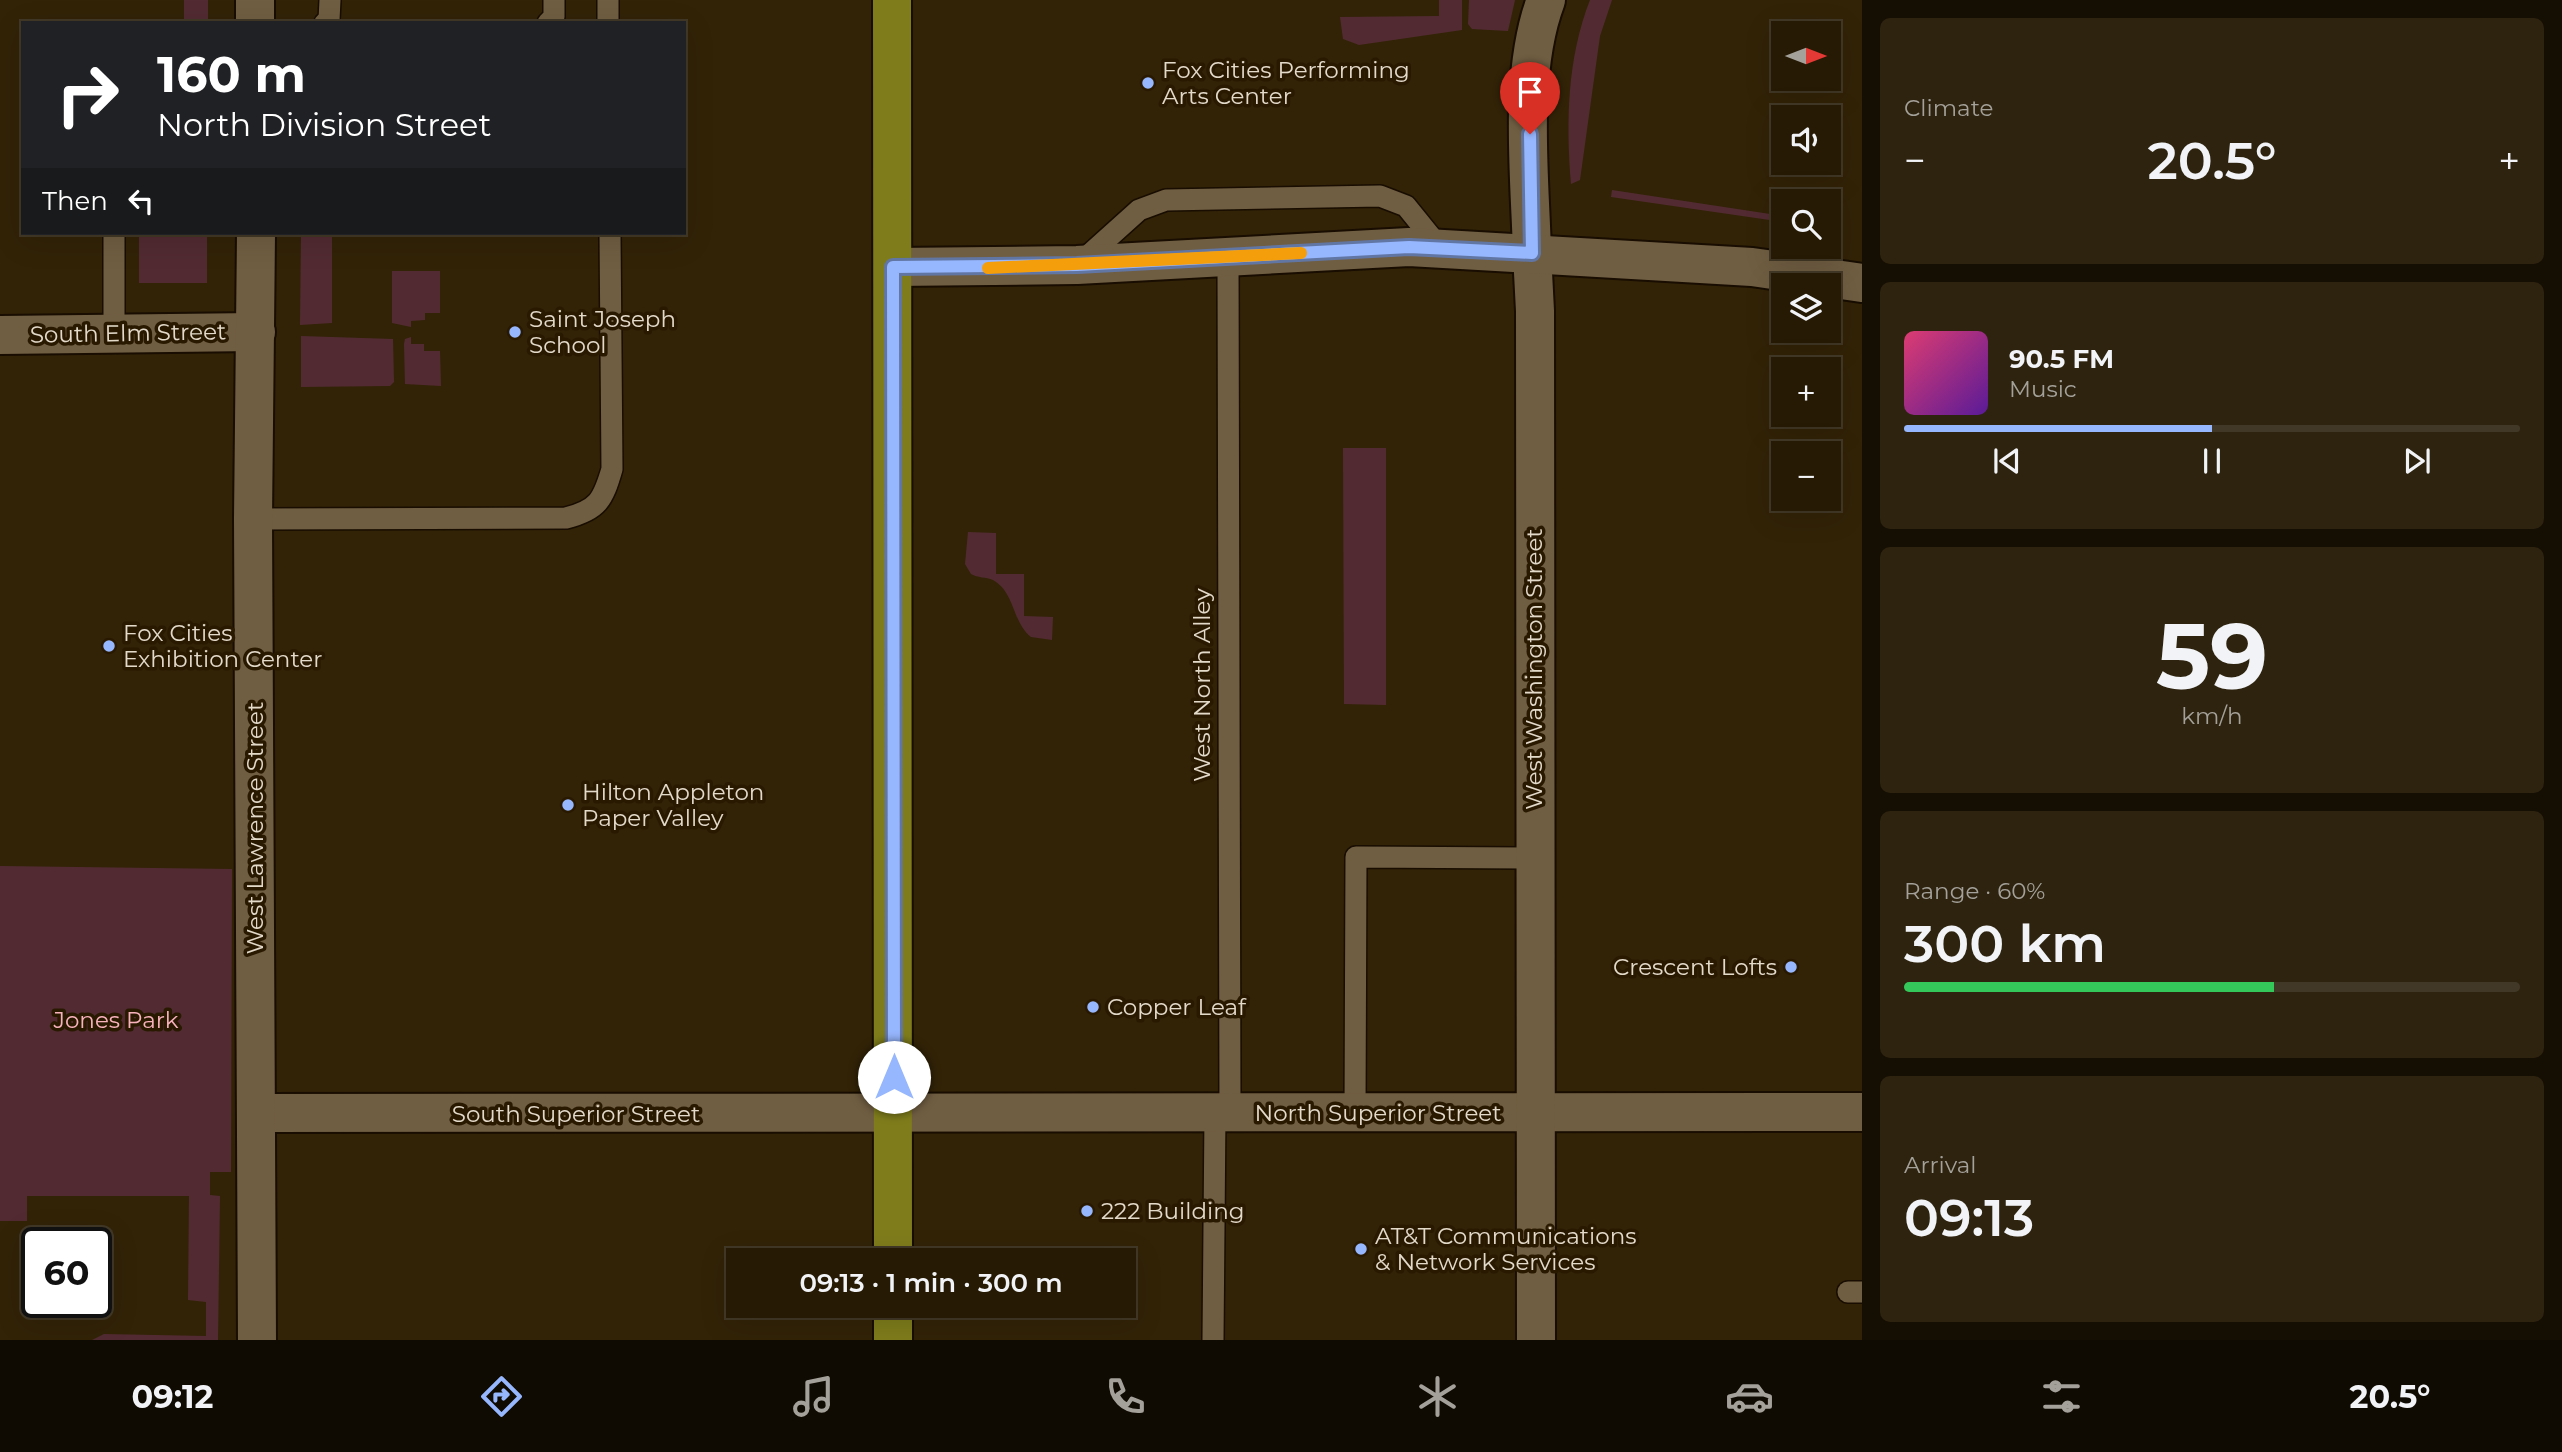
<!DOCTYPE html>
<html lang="en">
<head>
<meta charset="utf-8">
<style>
	:root { --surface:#261a05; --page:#2e230f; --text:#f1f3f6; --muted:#a4a19a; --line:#423827; --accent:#96b6fd }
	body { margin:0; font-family:Montserrat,sans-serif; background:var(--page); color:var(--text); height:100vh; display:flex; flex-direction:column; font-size:26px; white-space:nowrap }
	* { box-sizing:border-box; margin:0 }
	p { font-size:23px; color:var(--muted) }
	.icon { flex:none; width:38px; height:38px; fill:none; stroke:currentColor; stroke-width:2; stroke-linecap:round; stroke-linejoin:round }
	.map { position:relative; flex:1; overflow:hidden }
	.details { display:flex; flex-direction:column; gap:18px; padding:18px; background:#150e03; width:700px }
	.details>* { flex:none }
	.banner { position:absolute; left:21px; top:21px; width:665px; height:214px; border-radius:0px; box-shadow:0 7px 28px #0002,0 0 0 2px var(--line); background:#202124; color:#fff; overflow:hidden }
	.needle { width:46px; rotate:90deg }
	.controls { position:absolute; left:1771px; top:21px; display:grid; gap:14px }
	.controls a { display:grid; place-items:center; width:70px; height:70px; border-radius:0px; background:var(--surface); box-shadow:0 7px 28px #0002,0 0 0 2px var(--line); font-size:35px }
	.speed { position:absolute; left:21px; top:1227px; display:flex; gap:14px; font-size:35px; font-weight:700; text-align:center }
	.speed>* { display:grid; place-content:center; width:91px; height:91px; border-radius:50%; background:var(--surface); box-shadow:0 7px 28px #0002,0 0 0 2px var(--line); line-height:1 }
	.speed .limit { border:4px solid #111; border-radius:10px; background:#fff; color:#111 }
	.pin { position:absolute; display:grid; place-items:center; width:60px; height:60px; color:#fff; margin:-72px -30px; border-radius:50% 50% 50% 0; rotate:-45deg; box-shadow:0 0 7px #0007 }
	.pin .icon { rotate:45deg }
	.me { position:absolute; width:77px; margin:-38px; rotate:0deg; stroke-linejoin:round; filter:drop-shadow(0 0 5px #0008) }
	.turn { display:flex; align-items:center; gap:24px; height:147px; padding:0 21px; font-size:32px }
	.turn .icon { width:91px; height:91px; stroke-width:2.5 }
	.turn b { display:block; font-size:49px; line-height:60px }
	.then { display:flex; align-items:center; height:66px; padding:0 21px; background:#0003; gap:14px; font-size:26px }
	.big { font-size:52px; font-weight:600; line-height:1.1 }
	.details .tile { flex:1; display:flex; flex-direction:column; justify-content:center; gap:10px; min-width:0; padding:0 24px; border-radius:10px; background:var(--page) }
	.details .dial { align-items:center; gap:0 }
	.dial b { font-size:91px; line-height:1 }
	.song { display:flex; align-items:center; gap:21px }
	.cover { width:84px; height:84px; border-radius:10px; background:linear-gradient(135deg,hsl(340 70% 55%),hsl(270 70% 35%)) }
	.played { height:7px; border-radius:4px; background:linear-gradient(90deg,var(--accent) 50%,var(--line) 50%) }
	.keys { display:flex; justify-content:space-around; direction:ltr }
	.heat { display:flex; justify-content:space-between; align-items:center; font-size:38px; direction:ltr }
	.charge { height:10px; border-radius:5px; background:linear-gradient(90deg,#34c759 60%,var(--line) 0) }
	.trip { position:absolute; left:726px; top:1248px; width:410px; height:70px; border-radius:0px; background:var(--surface); box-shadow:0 7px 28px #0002,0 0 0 2px var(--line); font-weight:600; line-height:70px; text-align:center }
	.dock { display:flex; height:112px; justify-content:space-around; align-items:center; background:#0f0a02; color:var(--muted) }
	.dock .icon { width:49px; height:49px }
	.dock .on { color:var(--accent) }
	.dock b { font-size:32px; color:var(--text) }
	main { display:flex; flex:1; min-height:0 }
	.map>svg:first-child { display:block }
	.green { fill:#522b32 }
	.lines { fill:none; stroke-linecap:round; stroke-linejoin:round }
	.lane-casing { stroke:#180d00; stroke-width:24 }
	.street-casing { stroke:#180d00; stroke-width:42 }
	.secondary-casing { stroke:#180d00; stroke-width:42 }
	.primary-casing { stroke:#180d00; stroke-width:42 }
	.lane { stroke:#705e42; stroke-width:21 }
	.street { stroke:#705e42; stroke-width:38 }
	.secondary { stroke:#705e42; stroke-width:38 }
	.primary { stroke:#7e7c1b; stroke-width:38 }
	.route-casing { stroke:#6276a4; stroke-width:18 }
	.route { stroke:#96b6fd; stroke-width:12 }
	.slow { stroke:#f59e0b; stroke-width:12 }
	.poi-dot { fill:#96b6fd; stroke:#281900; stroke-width:2.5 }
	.labels { text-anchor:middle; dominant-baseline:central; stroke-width:7; stroke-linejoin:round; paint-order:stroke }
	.poi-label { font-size:23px; fill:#e4daca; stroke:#281900; text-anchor:start }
	.street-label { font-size:23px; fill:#e4daca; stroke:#281900 }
	.park-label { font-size:23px; fill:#f8b2bc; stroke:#281900 }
</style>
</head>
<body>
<main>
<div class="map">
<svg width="1862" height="1340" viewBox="0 0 1862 1340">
	<rect width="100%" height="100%" fill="#322307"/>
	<g class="green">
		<rect x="184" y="0" width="24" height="23"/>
		<path d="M1439,0H1462V30L1359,45L1343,39L1340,17L1439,16Z"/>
		<path d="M1469,0H1515L1508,31L1472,29L1468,24Z"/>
		<path d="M1590,0H1612L1600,36L1580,180L1571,184C1566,122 1567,59 1590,0Z"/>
		<path d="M1612,190L1783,216V222L1611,197Z"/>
		<rect x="139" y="233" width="68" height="50"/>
		<path d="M301,233H332V323L300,325Z"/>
		<path d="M392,271H440V313H425V320L411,321V327L392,323Z"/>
		<path d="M301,336L393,339L394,382L390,386L301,387Z"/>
		<path d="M411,337V344H424V351H440L441,386L405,384L404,344L405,339Z"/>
		<path d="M1343,448H1386V705L1344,704Z"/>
		<path d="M968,532L996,533V574H1024V616L1053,617L1052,640L1031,637C1012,622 1015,592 993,580C986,577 978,578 971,574L965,564Z"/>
		<path d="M0,866L232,869L231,1172H210V1195L220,1196L218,1340H92L104,1334L206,1336V1302L188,1300L189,1196H27V1221H0Z"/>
	</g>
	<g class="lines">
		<g class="lane-casing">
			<g id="lane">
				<path d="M608,0V23"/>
				<path d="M325,23L329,20L330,0"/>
				<path d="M548,23L554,17V0"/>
				<path d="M1228,258L1230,1113"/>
				<path d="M1080,263L1139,210L1166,200L1380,196L1406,206L1440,248"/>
				<path d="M114,333V233"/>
				<path d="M253,519L566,518C598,510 603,500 612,469L610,233"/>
				<path d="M1355,1113L1356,857L1534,858"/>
				<path d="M1848,1292H1862"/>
				<path d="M1213,1340L1215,1113"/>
			</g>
		</g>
		<g class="street-casing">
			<g id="street">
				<path d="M1532,253C1530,175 1518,74 1546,0"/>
				<path d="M0,335L256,332"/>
				<path d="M257,1113L1862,1112"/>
			</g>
		</g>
		<g class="secondary-casing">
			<g id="secondary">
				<path d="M255,23V0"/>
				<path d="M256,233L253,519L257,1340"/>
				<path d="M1532,253L1535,311L1536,1340"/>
				<path d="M893,267L1077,265L1409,247L1752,267L1862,283"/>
			</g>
		</g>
		<g class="primary-casing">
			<g id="primary">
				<path d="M892,0L893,1260"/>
				<path d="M893,1340V1306"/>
			</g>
		</g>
		<use href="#lane" class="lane"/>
		<use href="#street" class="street"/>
		<use href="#secondary" class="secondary"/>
		<use href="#primary" class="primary"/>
	</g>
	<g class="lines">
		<g class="route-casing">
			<path id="route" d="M894,1077L893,267L1077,265L1409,247L1532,253L1530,134"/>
		</g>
		<use href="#route" class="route"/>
		<path class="slow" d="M988,268L1301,253"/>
	</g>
	<g class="poi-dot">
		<circle cx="1148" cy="83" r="7"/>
		<circle cx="515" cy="332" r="7"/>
		<circle cx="109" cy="646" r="7"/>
		<circle cx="568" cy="805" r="7"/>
		<circle cx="1791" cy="967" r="7"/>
		<circle cx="1093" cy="1007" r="7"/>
		<circle cx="1087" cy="1211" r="7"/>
		<circle cx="1361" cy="1249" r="7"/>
	</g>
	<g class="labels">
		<g class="poi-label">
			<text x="1162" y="70">Fox Cities Performing<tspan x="1162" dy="26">Arts Center</tspan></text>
			<text x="529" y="319">Saint Joseph<tspan x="529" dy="26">School</tspan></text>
			<text x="123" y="633">Fox Cities<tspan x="123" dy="26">Exhibition Center</tspan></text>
			<text x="582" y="792">Hilton Appleton<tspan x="582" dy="26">Paper Valley</tspan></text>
			<text x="1777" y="967" text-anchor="end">Crescent Lofts</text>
			<text x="1107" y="1007">Copper Leaf</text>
			<text x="1101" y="1211">222 Building</text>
			<text x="1375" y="1236">AT&amp;T Communications<tspan x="1375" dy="26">&amp; Network Services</tspan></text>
		</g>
		<g class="street-label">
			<text transform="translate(128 333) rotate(-1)">South Elm Street</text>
			<text transform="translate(1534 669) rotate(-90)">West Washington Street</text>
			<text transform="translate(1202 685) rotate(-90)">West North Alley</text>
			<text transform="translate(255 828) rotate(-90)">West Lawrence Street</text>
			<text x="1378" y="1113">North Superior Street</text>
			<text x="576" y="1114">South Superior Street</text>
		</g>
		<g class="park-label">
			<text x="116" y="1020">Jones Park</text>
		</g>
	</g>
</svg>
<div class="controls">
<a><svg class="needle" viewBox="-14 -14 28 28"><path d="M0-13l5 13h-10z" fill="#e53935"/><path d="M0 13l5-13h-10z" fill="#a4a19a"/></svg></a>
<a><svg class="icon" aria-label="sound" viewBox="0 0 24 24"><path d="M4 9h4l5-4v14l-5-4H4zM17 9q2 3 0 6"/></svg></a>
<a><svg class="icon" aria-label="search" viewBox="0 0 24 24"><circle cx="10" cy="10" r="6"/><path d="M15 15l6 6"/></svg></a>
<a><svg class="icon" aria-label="layers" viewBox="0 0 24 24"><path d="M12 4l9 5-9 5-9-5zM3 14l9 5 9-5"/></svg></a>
<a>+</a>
<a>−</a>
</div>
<div class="speed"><div class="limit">60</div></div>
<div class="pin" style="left:1530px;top:134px;background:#d93025"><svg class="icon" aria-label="arrive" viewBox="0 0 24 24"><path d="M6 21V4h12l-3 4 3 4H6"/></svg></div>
<svg class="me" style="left:894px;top:1077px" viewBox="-20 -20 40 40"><circle r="19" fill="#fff"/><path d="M0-13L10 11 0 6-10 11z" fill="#96b6fd"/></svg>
<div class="trip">09:13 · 1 min · 300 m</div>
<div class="banner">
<div class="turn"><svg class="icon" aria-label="right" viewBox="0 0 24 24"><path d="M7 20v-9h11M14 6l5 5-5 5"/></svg><div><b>160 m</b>North Division Street</div></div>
<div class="then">Then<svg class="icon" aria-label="left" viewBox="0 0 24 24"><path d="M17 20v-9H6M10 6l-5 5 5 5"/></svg></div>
</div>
</div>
<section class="details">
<div class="tile"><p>Climate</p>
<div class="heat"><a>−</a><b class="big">20.5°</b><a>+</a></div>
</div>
<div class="tile">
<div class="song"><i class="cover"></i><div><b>90.5 FM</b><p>Music</p></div></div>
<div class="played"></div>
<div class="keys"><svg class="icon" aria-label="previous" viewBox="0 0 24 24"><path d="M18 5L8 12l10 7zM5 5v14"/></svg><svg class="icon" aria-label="pause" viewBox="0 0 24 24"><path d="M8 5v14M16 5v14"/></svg><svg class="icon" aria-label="next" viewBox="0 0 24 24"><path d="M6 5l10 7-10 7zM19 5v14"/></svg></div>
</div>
<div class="tile dial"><b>59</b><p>km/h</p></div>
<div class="tile"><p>Range · 60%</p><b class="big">300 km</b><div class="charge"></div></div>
<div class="tile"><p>Arrival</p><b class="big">09:13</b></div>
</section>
</main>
<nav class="dock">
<b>09:12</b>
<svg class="icon on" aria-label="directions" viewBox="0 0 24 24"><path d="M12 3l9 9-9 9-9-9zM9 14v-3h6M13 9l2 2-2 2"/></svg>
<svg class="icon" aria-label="music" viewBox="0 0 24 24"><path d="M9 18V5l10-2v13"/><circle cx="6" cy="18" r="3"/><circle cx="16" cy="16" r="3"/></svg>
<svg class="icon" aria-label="phone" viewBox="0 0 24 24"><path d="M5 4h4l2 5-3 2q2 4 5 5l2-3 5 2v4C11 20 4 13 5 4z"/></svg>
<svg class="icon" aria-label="climate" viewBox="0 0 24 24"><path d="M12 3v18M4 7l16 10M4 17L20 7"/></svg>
<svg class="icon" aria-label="car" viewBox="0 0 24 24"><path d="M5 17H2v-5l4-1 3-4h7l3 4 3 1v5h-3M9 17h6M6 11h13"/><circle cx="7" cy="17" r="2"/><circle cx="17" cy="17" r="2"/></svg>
<svg class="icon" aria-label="filters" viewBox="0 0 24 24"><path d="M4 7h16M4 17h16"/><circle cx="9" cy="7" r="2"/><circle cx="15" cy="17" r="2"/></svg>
<b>20.5°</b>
</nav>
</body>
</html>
